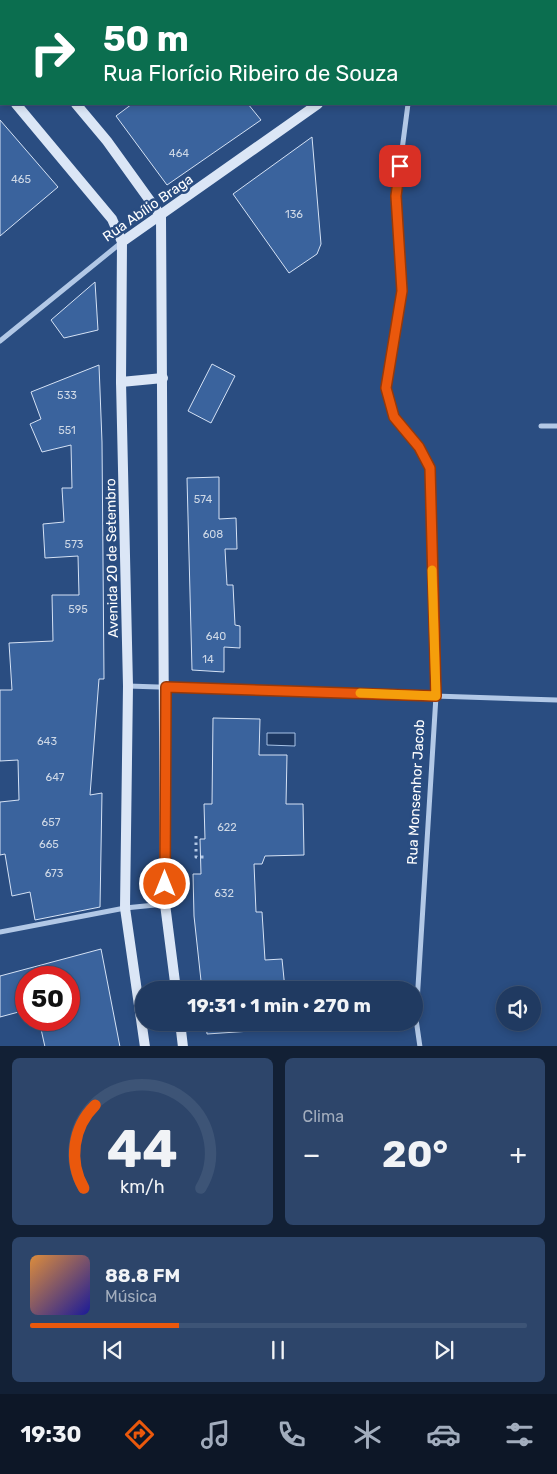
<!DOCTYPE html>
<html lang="pt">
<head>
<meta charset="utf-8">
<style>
	:root { --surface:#203a61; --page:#2d456a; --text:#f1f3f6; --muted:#a2adbd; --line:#3d5476; --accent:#ea580c }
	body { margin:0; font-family:Rubik,sans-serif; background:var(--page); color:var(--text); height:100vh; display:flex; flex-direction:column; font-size:19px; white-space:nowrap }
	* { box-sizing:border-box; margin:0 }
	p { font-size:16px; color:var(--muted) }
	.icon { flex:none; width:28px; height:28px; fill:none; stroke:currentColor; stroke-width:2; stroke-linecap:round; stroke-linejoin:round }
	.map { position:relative; height:1046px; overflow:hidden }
	.side { display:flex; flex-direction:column; gap:12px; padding:12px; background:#122035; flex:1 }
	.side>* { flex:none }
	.hud { position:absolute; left:0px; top:0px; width:558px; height:105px; box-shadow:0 2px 8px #0003,0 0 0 1px var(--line); background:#0b6e4f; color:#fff; overflow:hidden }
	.buttons { position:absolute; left:496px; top:986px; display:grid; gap:10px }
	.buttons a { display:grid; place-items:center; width:45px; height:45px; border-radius:50%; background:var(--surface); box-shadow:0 2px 8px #0003,0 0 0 1px var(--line); font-size:25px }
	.speed { position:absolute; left:15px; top:966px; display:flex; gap:10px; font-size:25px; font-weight:700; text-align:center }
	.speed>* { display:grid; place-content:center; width:65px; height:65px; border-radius:50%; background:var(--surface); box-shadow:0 2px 8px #0003,0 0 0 1px var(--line); line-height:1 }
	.speed .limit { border:8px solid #d22; background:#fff; color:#111 }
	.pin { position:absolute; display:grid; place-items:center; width:42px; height:42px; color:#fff; margin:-21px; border-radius:10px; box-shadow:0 2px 8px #0006 }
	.me { position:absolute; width:55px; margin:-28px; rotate:0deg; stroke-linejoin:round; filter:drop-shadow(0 0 4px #0008) }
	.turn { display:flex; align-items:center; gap:18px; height:105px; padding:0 20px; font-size:22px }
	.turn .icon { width:65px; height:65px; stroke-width:2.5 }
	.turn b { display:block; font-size:35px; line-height:42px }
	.big { font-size:38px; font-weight:700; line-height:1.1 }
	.side .widget { flex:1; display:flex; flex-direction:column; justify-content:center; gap:8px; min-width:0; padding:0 18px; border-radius:8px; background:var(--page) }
	.side .dial { align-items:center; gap:0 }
	.dial svg { height:130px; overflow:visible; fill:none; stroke:var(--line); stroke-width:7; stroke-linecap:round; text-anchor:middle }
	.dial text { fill:var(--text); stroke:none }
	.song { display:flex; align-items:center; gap:15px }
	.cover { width:60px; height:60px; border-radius:8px; background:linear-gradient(135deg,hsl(30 70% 55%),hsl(240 70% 35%)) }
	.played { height:5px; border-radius:2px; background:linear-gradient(90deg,var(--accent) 30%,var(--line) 30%) }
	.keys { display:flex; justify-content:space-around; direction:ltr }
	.heat { display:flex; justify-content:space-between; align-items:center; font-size:28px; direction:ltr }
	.side .tiles { flex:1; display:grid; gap:12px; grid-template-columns:1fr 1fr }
	.widget:last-child { grid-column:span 2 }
	.trip { position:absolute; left:135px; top:981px; width:288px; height:50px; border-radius:25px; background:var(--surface); box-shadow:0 2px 8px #0003,0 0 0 1px var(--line); font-weight:700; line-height:50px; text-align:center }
	.dock { display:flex; height:80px; justify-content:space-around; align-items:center; background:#0d1727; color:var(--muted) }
	.dock .icon { width:35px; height:35px }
	.dock .current { color:var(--accent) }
	.dock b { font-size:22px; color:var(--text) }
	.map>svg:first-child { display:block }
	.water { fill:#1d3862; stroke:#a7c2e6 }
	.building { fill:#3a639d; stroke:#d5e2f5 }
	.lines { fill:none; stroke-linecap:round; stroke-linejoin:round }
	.path { stroke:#b2c8e6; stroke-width:3; stroke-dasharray:2.5 4; stroke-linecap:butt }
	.street { stroke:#b2c8e6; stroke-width:5 }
	.secondary { stroke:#dbe6f6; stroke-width:10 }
	.route-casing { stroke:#983908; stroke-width:12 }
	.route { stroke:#ea580c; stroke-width:9 }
	.slow { stroke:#f59e0b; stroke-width:9 }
	.labels { text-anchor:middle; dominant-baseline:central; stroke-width:5; stroke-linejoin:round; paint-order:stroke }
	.number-label { font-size:11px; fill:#ced8e6 }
	.street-label { font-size:14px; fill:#fff; stroke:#2a4d81 }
</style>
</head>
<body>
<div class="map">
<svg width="557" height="1047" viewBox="0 0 557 1047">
	<rect width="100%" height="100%" fill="#2a4d81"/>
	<path class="water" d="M267,733H295V746L267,745Z"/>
	<g class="building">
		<path d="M132,104H248L261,120L167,185L116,116Z"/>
		<path d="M0,120L58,187L0,236Z"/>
		<path d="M312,137L321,244L317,254L289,273L233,194Z"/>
		<path d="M95,282L98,330L64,338L51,320Z"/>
		<path d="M212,364L235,376L211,423L188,411Z"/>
		<path d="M99,365L102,442L104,679H99L90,795L102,793L100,907L35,920L30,892L12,896L5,854L0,855V802L19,800L18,760L0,761V690H12L9,643L53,641L52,595H79L78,556L45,558L43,524L64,522L62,488H72L71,445L42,452L30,424L41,419L31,392Z"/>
		<path d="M219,477V519L236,518L237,549H225L227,585H233L235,625L240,626V648L224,647V672L192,670L187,478Z"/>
		<path d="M213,718L260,719L259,755H287L286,804H303L304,855L265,856L262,864H254L256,912H262L265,960L282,959L285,989L202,990L194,916L193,874H201L200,839H205L204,804H212Z"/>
		<path d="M101,949L120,1047H45L39,1020H69V978H26V1010L0,1017V976Z"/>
		<path d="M206,1022H250L251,1031L207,1034Z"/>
	</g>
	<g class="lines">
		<path class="path" d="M196,836V857H204"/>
		<g class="street">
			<path d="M100,1L102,0"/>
			<path d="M556,8H557"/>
			<path d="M0,79L1,78"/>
			<path d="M408,104L396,196L402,291L386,388L394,417L419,447L430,468L436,696L416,1019L420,1047"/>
			<path d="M0,341L122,242"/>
			<path d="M541,426H557"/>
			<path d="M128,686L557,700"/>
			<path d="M0,932L125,908L165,904"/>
		</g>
		<g class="secondary">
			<path d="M412,0V1"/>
			<path d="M0,15L1,16"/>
			<path d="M0,85L1,86"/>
			<path d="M16,104L112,219L122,242L121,382L128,686L125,908L145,1047"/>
			<path d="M76,104L107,141L161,216L165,904L176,990"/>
			<path d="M122,242L318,104"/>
			<path d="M121,382L163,378"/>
			<path d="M180,1022L183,1047"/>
		</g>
	</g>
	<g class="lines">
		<g class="route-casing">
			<path id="route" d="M165,884L166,687L436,696L430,468L419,447L394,417L386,388L402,291L396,196L400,166"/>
		</g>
		<use href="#route" class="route"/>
		<path class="slow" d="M360,693L436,696L432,570"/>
	</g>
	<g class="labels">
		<g class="number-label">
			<text x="179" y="153">464</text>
			<text x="21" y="179">465</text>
			<text x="294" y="214">136</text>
			<text x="67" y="395">533</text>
			<text x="67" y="430">551</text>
			<text x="203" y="499">574</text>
			<text x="213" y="534">608</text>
			<text x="74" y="544">573</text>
			<text x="78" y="609">595</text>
			<text x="216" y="636">640</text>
			<text x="208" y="659">14</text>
			<text x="47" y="741">643</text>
			<text x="55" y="777">647</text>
			<text x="51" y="822">657</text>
			<text x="227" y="827">622</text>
			<text x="49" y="844">665</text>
			<text x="54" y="873">673</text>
			<text x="224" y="893">632</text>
		</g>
		<g class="street-label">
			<text transform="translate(148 208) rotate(-35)">Rua Abílio Braga</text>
			<text transform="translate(112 558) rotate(-91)">Avenida 20 de Setembro</text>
			<text transform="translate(416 792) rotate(-87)">Rua Monsenhor Jacob</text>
		</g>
	</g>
</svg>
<div class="buttons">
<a><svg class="icon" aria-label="sound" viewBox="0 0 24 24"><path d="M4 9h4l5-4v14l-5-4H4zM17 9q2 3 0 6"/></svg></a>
</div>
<div class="speed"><div class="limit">50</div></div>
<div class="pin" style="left:400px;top:166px;background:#d93025"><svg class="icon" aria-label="arrive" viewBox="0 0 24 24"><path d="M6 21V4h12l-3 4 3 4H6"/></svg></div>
<svg class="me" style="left:165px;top:884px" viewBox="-20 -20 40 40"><circle r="17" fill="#ea580c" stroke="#fff" stroke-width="3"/><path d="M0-11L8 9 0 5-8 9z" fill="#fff"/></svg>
<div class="trip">19:31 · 1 min · 270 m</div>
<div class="hud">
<div class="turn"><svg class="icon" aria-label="right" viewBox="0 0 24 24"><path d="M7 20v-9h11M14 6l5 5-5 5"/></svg><div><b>50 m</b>Rua Florício Ribeiro de Souza</div></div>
</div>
</div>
<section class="side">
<div class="tiles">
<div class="widget dial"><svg viewBox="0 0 100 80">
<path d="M14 69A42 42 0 1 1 86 69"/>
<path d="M14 69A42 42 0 0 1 21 18" stroke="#ea580c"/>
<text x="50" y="56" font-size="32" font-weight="700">44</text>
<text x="50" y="72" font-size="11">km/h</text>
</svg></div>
<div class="widget"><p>Clima</p>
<div class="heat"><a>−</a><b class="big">20°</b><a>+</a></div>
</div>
<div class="widget">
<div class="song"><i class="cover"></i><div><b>88.8 FM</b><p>Música</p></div></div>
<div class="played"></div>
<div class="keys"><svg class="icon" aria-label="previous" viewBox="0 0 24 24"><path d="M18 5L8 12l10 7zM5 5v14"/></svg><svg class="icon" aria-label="pause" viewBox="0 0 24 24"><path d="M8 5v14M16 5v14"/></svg><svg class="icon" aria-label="next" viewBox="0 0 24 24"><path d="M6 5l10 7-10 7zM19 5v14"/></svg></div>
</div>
</div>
</section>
<nav class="dock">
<b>19:30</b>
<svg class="icon current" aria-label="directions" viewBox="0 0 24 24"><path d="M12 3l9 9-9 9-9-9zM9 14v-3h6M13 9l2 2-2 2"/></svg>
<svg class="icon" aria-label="music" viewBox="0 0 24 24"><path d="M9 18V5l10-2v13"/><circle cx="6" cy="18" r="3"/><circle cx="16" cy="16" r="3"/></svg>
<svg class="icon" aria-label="phone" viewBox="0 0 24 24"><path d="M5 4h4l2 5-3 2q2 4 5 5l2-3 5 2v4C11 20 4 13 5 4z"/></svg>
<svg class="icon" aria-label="climate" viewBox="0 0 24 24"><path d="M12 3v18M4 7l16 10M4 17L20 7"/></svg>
<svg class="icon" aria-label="car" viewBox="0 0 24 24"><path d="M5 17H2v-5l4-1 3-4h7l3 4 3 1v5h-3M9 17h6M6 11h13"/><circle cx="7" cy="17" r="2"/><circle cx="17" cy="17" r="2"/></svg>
<svg class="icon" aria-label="filters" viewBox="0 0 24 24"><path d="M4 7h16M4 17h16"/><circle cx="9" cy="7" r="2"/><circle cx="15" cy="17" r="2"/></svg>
</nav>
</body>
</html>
